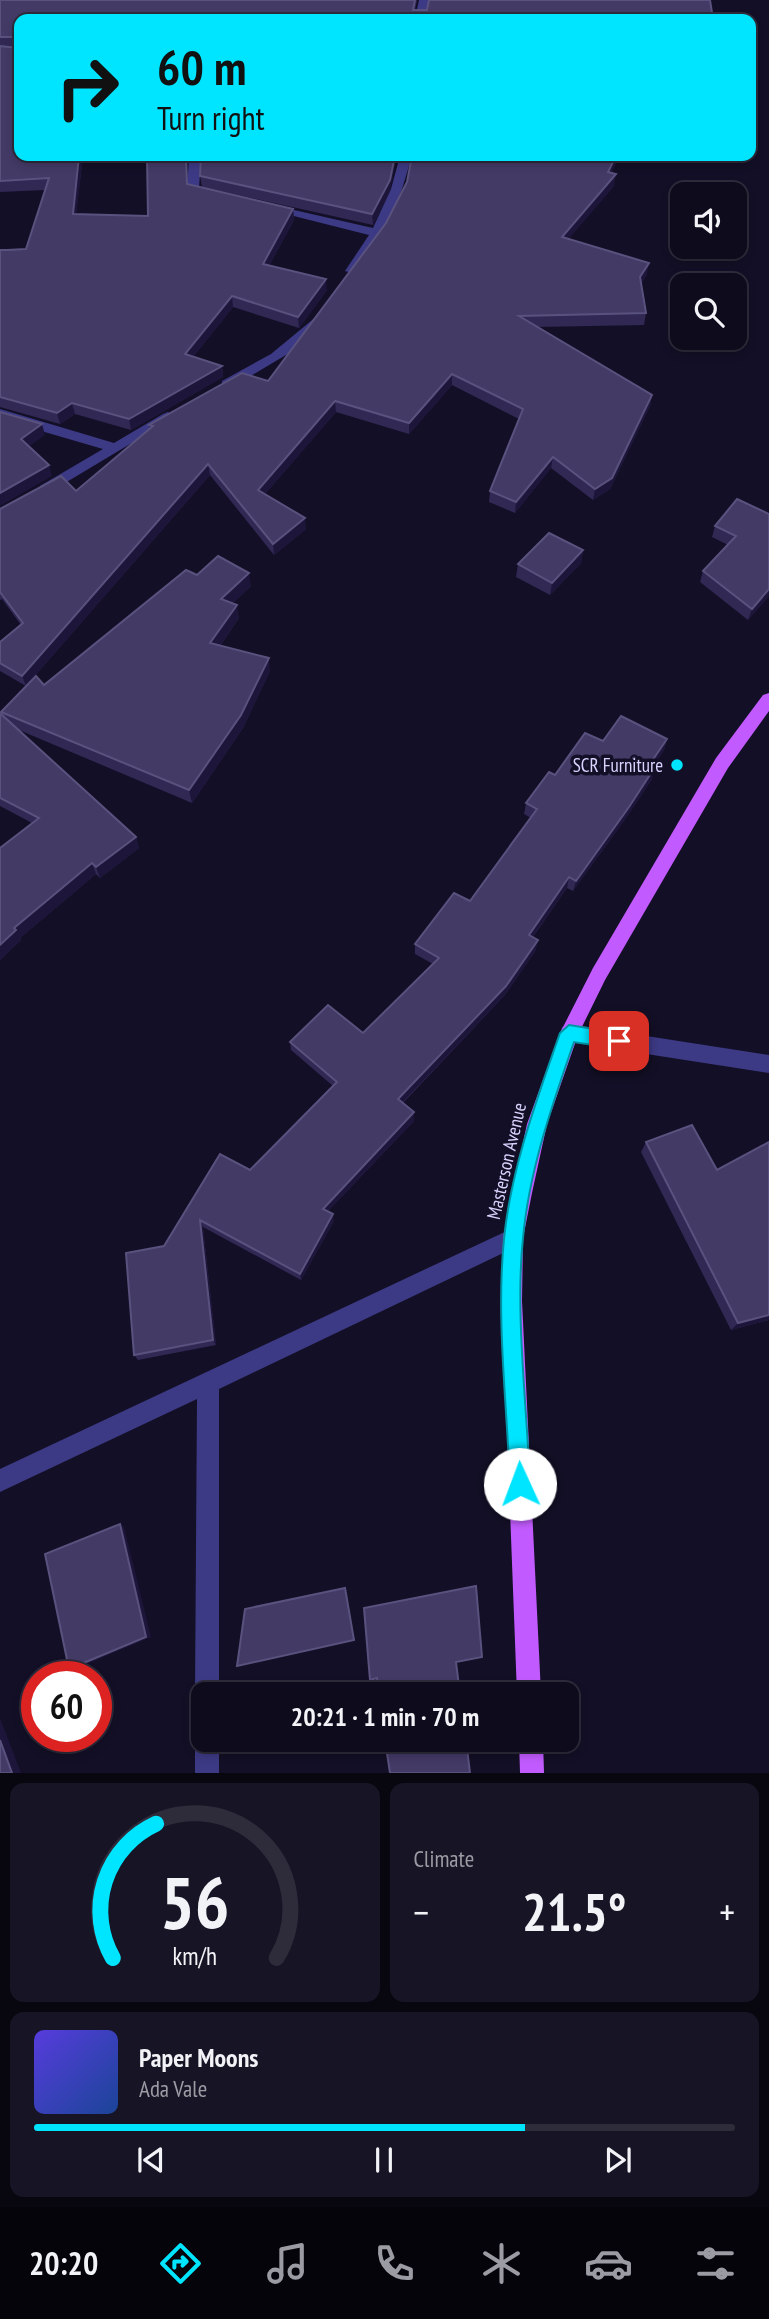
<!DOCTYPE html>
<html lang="en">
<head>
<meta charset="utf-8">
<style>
	:root { --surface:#0e0b1c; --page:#171425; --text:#f1f3f6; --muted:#9b9ba3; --line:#2e2b3b; --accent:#00e5ff }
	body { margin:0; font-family:"PT Sans Narrow",sans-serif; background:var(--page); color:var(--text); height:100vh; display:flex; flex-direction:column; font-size:26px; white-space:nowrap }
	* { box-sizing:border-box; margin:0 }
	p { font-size:23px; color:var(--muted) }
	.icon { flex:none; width:38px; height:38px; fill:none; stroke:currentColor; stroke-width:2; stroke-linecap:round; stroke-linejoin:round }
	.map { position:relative; height:1773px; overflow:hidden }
	.sheet { display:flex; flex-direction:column; gap:10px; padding:10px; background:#08060f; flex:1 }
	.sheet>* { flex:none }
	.guide { position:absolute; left:14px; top:14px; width:742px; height:147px; border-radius:14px; box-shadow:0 4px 10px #0003,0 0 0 2px var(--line); background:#00e5ff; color:#111; overflow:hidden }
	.controls { position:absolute; left:670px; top:182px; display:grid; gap:14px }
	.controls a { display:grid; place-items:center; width:77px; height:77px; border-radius:14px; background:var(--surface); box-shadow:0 4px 10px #0003,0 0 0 2px var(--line); font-size:35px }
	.speed { position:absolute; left:21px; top:1661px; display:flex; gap:14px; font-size:35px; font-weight:700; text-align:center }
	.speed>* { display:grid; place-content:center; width:91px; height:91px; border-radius:50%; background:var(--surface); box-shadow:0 4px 10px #0003,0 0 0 2px var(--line); line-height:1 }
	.speed .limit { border:10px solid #d22; background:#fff; color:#111 }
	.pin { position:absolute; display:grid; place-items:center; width:60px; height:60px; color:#fff; margin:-30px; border-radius:14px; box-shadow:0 4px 10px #0006 }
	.me { position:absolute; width:77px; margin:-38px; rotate:358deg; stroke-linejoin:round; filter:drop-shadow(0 0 5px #0008) }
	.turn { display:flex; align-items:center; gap:24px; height:147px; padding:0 28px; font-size:32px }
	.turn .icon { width:91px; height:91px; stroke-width:2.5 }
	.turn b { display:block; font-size:49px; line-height:60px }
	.big { font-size:52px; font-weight:700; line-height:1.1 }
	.sheet .widget { flex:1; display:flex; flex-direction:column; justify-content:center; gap:10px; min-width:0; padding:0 24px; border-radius:14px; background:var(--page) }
	.sheet .dial { align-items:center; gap:0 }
	.dial svg { height:182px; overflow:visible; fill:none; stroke:var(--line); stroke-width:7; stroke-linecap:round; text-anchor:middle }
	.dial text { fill:var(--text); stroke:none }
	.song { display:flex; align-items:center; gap:21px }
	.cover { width:84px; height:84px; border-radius:10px; background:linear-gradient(135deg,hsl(250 70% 55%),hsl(220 70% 35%)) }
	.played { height:7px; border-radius:4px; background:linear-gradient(90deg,var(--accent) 70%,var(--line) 70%) }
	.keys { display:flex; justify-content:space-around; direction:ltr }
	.heat { display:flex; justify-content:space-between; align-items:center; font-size:38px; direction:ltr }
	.sheet .tiles { flex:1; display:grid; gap:10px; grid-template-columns:1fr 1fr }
	.widget:last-child { grid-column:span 2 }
	.trip { position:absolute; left:191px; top:1682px; width:388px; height:70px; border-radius:14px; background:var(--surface); box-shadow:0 4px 10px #0003,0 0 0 2px var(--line); font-weight:700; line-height:70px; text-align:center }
	.dock { display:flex; height:112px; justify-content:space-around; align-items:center; background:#06040b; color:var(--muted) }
	.dock .icon { width:49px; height:49px }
	.dock .current { color:var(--accent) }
	.dock b { font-size:32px; color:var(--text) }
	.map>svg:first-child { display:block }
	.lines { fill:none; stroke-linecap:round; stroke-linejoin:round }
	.lane { fill:#3d3a85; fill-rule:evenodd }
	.street { fill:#3d3a85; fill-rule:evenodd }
	.primary { fill:#c25bff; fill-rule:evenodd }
	.wall { fill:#312854 }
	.shaded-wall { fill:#1d163a }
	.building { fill:#433a66; stroke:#5a527e; stroke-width:2 }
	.route { fill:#00e5ff; stroke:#0095a6; stroke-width:2 }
	.poi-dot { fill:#00e5ff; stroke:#130f26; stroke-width:2.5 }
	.labels { text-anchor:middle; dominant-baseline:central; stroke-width:7; stroke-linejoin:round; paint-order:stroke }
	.poi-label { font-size:19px; fill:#d9d4ff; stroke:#130f26; text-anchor:end }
	.street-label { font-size:19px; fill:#d9d4ff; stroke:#130f26 }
</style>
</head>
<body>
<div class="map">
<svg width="769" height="1773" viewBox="0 0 769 1773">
	<rect width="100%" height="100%" fill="#130f26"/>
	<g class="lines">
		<path class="lane" d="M569,1024L769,1055V1073L569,1042L562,1039L560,1033L562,1027Z"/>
		<g class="street">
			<path d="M419,0H429L425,19H415Z"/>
			<path d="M189,156H201L199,189L214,192V198L187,191Z"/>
			<path d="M400,156H412L402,189L384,233L355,274L345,271L369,235L266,209L272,205L373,228L391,189Z"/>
			<path d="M317,316L322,317V323L291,352L232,387H222V381L271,354Z"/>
			<path d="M0,409L114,443L163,414L168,412L175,417L45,495L40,494V486L103,449L0,419Z"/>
			<path d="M513,1228L520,1231L523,1238L520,1245L219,1389V1694H203V1704L198,1703L195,1694L197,1399L0,1492V1469Z"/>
			<path d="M203,1729V1740H219V1773H195V1740L198,1731Z"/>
		</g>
		<g class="primary">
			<path d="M769,693V711L728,768L605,980L578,1035L547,1124L532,1193L523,1238L522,1301L541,1694H517L502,1301L503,1238L512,1193L527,1124L560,1033L593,968L716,758L763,695Z"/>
			<path d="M519,1740H543L544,1773H520Z"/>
		</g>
	</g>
	<g class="wall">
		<path d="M0,0H417L415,10L19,19L83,156L76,214L148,216L147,156H187L188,185L293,209L294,220L269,266L327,290L299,328L233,307L193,357L222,366L223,377L131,430L75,414L60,424L0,407V250H7L26,249L45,190L0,192Z"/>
		<path d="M412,156H620L611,173L614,186L568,239L647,274L641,284L646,313L644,325L537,327L652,395L650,406L610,489L593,500L551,468L515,513L489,502L490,491L519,419L452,385L409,434L336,412L265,494L306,529L274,555L210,475L26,686L0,671V642L21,625L2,599L0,600V509L76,491L150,429L149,425L268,381L386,223L407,182Z"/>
		<path d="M200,176L390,191L373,225L202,187Z"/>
		<path d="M769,514V596L748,620L700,582L703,571L728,545L712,537L715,526Z"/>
		<path d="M583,550L581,563L550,595L516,577L518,564Z"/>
		<path d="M197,575L251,586L233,603L239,618L220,646L270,671L243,728L192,803L19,730L136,837L139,848L100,878L96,874L20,938L21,940L0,960L32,823L0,806V715L3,716L1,712L44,685Z"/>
		<path d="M667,739L664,750L653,766L652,779L626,818L573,891L567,888L533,937L536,950L505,995L403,1103L414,1112V1121L328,1211L334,1221L301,1280L203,1227L216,1345L138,1360L134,1355L164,1246L250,1170L333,1086L291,1050L290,1042L363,1033L433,964L415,954V944L470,901L531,818L524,814L526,803L555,775L603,741Z"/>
		<path d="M646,1142L717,1170L769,1142V1320L731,1330L641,1152Z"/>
	</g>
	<g class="shaded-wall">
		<path d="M79,156H83L75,225L73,214Z"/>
		<path d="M186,156H187L188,196L187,184Z"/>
		<path d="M395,156H397L390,191L373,225L372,214Z"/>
		<path d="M616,156H620L606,183L608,172Z"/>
		<path d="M616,174L614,186L560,249L562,237Z"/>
		<path d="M293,209L294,220L264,275L263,264Z"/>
		<path d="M649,263L647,274L638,289L640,277Z"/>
		<path d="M326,279L327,290L299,328L298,317Z"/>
		<path d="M232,296L233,307L187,365L185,354Z"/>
		<path d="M222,366L223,377L131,430L129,419Z"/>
		<path d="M452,374V385L409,434V423Z"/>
		<path d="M652,395L650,406L610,489L593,500L595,489Z"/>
		<path d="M335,401L336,412L260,500L258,490Z"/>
		<path d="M72,403L75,414L60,424L57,413Z"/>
		<path d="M42,424L45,435L24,450L21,439Z"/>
		<path d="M553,457L551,468L515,513L516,502Z"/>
		<path d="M208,464L210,475L26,686L22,676Z"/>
		<path d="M49,465L52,476L0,506V493Z"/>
		<path d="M305,518L306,529L274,555L273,544Z"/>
		<path d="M583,550L581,563L550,595L552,583Z"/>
		<path d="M249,573L251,586L223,613L221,599Z"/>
		<path d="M769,589V596L748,620L752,609Z"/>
		<path d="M237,605L239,618L212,657L210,643Z"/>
		<path d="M269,658L270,671L243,728L192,803L189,790Z"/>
		<path d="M667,739L664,750L646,776L650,764Z"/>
		<path d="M655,767L652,779L626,818L573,891L576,881Z"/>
		<path d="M136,837L139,848L100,878L96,867Z"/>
		<path d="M92,863L96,874L20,938L21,940L0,960V945L14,928Z"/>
		<path d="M569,877L567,888L527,945L529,935Z"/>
		<path d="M538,940L536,950L505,995L398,1107V1099Z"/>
		<path d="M414,1112V1121L324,1215L323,1209Z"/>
		<path d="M333,1214L334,1221L301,1280L300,1274Z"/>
		<path d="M200,1220L203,1227L216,1345L213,1340Z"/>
		<path d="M769,1315V1320L731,1330L738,1323Z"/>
		<path d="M120,1524L124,1527L151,1637L75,1669H69Z"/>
		<path d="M0,1718L21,1773H12L0,1740Z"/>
	</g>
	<g class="building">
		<path d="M0,0H415L413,10H427L429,0H710L713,19H19V156H79L73,214L148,216L147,156H186L187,184L293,209L263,264L326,279L298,317L232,296L185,354L222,366L129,419L72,403L57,413L0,397V250H7L26,249L49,178L0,181V46L17,48L18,37H0Z"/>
		<path d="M201,156H395L390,180L372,214L200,176Z"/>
		<path d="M412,156H616L608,172L616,174L562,237L649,263L640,277L646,313L519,316L652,395L612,478L595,489L553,457L516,502L490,491L523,409L452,374L409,423L335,401L258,490L305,518L273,544L208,464L22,676L0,663V642L23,623L0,592V509L61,476L76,491L153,426L149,425L242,373L268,381L386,223L407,182Z"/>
		<path d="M0,412L42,424L21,439L49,465L0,493Z"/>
		<path d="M737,499L769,514V589L752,609L703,571L736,536L715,526Z"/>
		<path d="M549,533L583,550L552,583L518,564Z"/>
		<path d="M218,556L249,573L221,599L237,605L210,643L269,658L241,715L189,790L1,712L36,676L44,685L186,570L197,575Z"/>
		<path d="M1,714L136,837L96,867L92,863L14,928L16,930L0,945V848L39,818L0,798V715Z"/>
		<path d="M621,716L667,739L650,764L655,767L629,807L576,881L569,877L529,935L538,940L506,986L398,1099L414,1112L323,1209L333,1214L300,1274L200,1220L213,1340L134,1355L126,1253L164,1246L220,1154L250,1170L337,1082L290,1042L328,1005L363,1033L439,958L415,944L454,893L470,901L537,809L526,803L549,772L555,775L585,733L603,741Z"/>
		<path d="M692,1125L717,1170L769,1142V1315L738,1323L646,1142Z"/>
		<path d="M120,1524L146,1637L69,1669L45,1554Z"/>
		<path d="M476,1586L482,1657L456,1662L460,1694H379L377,1678L370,1680L364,1608Z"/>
		<path d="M345,1588L354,1640L237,1666L245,1609Z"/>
		<path d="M0,1740L12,1773H0Z"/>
		<path d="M385,1740H466L470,1773H390Z"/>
	</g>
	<path class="route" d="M569,1025L619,1033L628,1041L619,1049L574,1042C552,1105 529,1171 523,1238C515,1313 527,1407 530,1484L527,1491L520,1494L513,1491L510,1484C507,1404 496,1319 504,1239C511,1168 537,1099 560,1033Z"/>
	<circle class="poi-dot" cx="677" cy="765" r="7"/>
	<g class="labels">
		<g class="poi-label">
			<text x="663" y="765">SCR Furniture</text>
		</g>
		<g class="street-label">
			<text transform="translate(506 1161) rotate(-77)">Masterson Avenue</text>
		</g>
	</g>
</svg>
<div class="controls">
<a><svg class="icon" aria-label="sound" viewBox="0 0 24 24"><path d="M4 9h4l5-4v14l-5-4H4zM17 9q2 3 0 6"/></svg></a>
<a><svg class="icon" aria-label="search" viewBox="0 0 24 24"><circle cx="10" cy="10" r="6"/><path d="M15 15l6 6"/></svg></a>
</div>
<div class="speed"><div class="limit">60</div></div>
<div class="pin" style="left:619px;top:1041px;background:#d93025"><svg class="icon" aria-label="arrive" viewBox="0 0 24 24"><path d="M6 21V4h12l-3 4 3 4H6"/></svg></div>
<svg class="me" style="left:520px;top:1484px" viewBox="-20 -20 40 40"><circle r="19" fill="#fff"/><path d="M0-13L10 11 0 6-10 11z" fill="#00e5ff"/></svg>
<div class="trip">20:21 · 1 min · 70 m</div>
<div class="guide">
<div class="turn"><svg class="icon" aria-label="right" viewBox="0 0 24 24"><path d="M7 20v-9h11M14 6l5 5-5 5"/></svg><div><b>60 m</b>Turn right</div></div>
</div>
</div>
<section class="sheet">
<div class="tiles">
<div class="widget dial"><svg viewBox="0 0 100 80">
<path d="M14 69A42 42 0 1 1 86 69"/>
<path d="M14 69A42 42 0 0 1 33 10" stroke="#00e5ff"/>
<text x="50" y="56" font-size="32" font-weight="700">56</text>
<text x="50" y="72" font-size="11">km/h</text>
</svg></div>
<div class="widget"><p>Climate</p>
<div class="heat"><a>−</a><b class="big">21.5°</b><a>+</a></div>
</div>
<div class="widget">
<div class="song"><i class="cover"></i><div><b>Paper Moons</b><p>Ada Vale</p></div></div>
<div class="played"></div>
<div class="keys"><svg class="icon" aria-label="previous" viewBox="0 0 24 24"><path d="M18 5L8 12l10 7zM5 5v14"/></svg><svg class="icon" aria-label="pause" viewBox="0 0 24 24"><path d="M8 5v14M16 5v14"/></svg><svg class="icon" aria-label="next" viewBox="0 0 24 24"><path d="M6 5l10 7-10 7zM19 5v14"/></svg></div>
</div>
</div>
</section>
<nav class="dock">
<b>20:20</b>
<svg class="icon current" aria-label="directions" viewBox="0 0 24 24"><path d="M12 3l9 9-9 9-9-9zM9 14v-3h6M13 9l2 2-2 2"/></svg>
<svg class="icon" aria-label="music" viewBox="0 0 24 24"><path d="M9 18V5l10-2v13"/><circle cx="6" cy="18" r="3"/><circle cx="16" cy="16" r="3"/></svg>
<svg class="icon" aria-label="phone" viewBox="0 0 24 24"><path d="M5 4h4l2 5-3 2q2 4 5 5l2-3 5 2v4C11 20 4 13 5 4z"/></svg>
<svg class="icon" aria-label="climate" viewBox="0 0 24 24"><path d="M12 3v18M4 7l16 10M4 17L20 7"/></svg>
<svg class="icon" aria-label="car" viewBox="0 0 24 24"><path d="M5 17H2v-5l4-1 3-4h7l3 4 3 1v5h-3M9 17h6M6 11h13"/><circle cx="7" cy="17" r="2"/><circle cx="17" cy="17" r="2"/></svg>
<svg class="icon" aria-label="filters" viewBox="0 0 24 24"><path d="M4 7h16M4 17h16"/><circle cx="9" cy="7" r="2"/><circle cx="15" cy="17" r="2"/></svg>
</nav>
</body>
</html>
